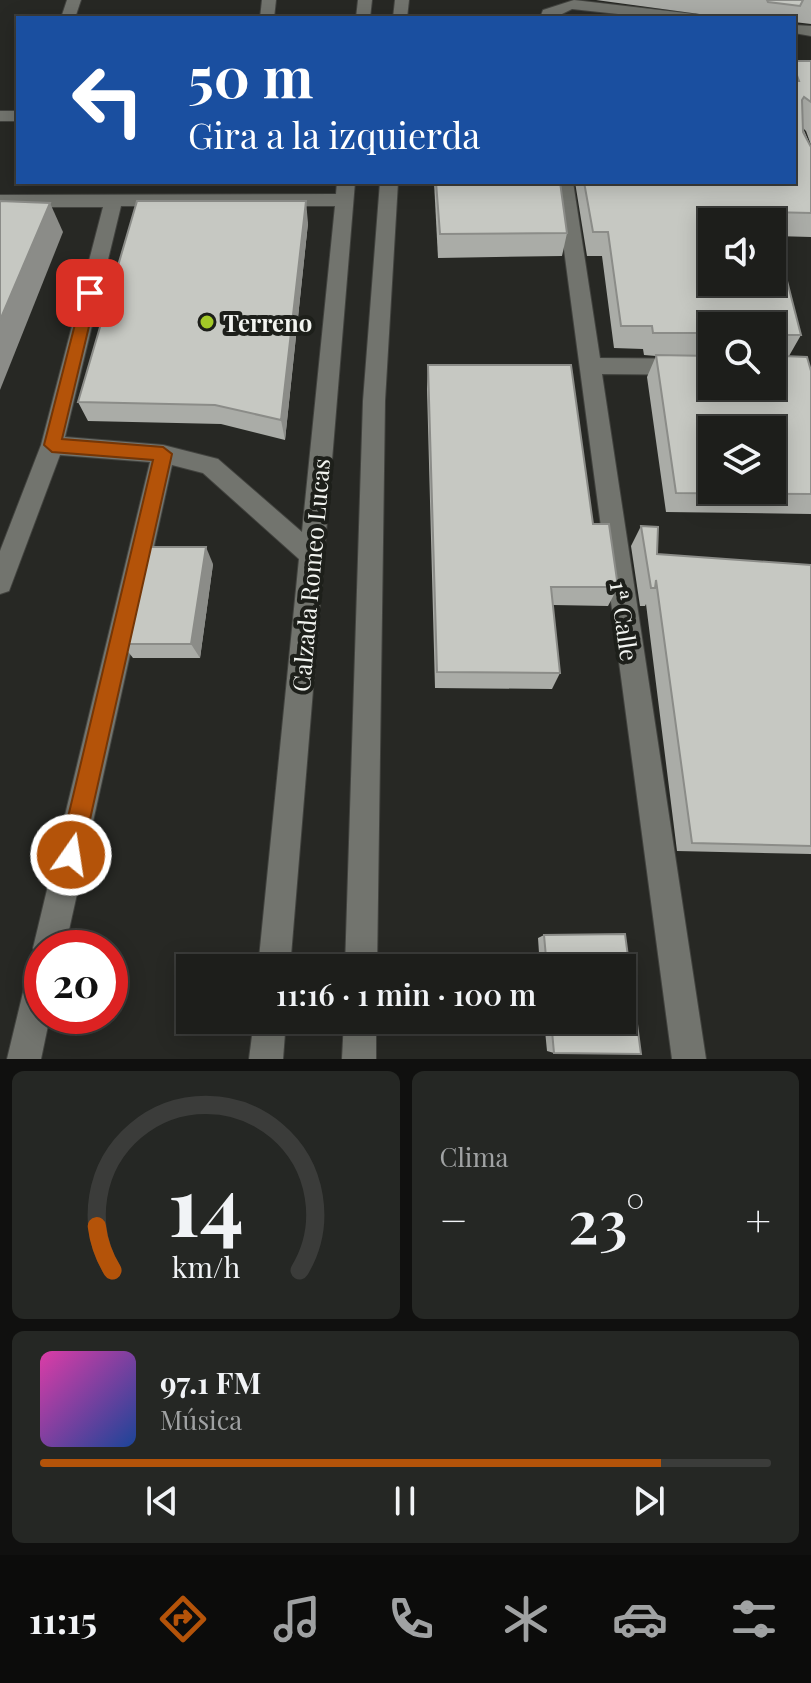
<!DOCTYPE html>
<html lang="es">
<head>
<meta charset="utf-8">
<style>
	:root { --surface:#1d1e1b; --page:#252724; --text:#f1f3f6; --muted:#a0a2a3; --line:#3b3c3a; --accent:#b45309 }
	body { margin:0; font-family:"Playfair Display",serif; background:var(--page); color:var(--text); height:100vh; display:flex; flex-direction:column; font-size:30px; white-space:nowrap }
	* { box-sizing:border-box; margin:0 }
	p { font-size:26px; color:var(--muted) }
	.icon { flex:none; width:44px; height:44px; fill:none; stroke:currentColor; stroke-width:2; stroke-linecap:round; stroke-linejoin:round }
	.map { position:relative; height:1059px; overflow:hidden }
	.sheet { display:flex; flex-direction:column; gap:12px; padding:12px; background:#10100f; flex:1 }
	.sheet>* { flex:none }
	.banner { position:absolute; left:16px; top:16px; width:780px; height:168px; border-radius:0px; box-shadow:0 4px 20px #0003,0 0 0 2px var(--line); background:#1a4fa0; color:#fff; overflow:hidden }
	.fabs { position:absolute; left:698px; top:208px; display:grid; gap:16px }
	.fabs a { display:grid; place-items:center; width:88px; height:88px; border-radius:0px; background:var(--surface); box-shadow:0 4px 20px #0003,0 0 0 2px var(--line); font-size:40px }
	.speed { position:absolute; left:24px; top:930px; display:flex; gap:16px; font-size:40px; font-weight:700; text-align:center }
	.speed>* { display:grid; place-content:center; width:104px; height:104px; border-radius:50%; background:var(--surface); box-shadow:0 4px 20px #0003,0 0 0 2px var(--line); line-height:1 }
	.speed .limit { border:12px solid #d22; background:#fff; color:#111 }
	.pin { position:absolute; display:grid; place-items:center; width:68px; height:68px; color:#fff; margin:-34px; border-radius:16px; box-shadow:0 4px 12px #0006 }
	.me { position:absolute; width:88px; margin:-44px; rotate:13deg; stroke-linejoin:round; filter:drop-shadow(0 0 6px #0008) }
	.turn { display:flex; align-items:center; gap:28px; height:168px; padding:0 40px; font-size:36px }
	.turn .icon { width:104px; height:104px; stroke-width:2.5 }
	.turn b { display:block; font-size:56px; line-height:68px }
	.big { font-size:60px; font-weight:600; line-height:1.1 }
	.sheet .card { flex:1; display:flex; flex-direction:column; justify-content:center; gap:12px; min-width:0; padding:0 28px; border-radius:12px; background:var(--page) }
	.sheet .dial { align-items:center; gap:0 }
	.dial svg { height:208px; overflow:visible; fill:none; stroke:var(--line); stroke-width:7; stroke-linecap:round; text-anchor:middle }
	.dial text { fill:var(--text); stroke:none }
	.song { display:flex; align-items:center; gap:24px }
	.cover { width:96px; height:96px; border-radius:12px; background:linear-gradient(135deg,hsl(320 70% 55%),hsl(220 70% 35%)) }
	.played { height:8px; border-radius:4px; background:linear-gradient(90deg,var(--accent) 85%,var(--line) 85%) }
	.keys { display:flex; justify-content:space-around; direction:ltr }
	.heat { display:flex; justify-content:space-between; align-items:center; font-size:44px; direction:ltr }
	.sheet .tiles { flex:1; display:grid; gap:12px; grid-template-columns:1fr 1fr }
	.card:last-child { grid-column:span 2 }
	.trip { position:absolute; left:176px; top:954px; width:460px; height:80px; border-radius:0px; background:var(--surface); box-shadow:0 4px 20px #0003,0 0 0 2px var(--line); font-weight:600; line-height:80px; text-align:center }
	.dock { display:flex; height:128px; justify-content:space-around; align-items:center; background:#0c0c0b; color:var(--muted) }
	.dock .icon { width:56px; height:56px }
	.dock .on { color:var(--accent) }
	.dock b { font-size:36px; color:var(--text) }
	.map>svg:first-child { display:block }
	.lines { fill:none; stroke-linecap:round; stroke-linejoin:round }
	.minor-casing { stroke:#42433f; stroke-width:2 }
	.minor { fill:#72746e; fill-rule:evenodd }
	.wall { fill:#aaaca7; fill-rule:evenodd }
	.shaded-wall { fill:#8b8c88 }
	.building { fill:#c6c8c2; stroke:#8b8c88; stroke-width:2; fill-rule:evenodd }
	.route { fill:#b45309; stroke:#753606; stroke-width:2 }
	.poi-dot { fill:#a3c927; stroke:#1d1f1a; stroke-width:3 }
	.labels { text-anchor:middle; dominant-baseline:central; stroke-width:8; stroke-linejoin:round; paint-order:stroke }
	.poi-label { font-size:24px; font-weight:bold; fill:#f2f4f0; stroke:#1d1f1a; text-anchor:start }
	.street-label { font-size:24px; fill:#f2f4f0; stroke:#1d1f1a }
</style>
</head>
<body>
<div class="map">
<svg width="811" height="1059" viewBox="0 0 811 1059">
	<rect width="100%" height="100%" fill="#272824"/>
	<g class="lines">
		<g class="minor-casing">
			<g id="minor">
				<path d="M67,0H81L75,18H61Z"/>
				<path d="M262,0H276L274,18H260Z"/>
				<path d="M358,0H372L370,18H356Z"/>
				<path d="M395,0H409L407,18H393Z"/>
				<path d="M574,0L694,14L701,18H655L572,9L554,18H540L543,10Z"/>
				<path d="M794,25L811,26V36L794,33Z"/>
				<rect x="0" y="111" width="18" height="10"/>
				<path d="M337,182H355L290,968H258L299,559L203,473L172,465L65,948H42V961L38,959L33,948L150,462L60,455L9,591L0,594V551L41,445L103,207H0V195L336,194ZM121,206H335L302,532L218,459L163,445L65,437Z"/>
				<path d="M380,182H398L385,401L377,968H345L363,401Z"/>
				<path d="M555,182H573L600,358L712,359V375L602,374L706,1059H672Z"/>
				<path d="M42,964V1016H50L41,1059H7L26,980L31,969Z"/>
				<path d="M254,1020H286L283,1059H249Z"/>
				<path d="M344,1020H376V1059H342Z"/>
			</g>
		</g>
		<use href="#minor" class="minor"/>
	</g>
	<g class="wall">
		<path d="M596,0H811V24L794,22V18H729Z"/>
		<path d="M794,61H811V145L806,131L803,128L811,147V237L775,236L801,335L789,356L811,371V514L666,512L647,377L656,356L644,355L643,349L614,348L602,256H587L575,182H794ZM712,326H772L712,386Z"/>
		<path d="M434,182H560L567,233L562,256L438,258Z"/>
		<path d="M308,223L285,440L221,424L88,421L78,402Z"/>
		<path d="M428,365L593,524L618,587L608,606L553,605L560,673L552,689L435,688L427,389Z"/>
		<path d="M641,526L657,554L811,565V854L677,851L646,604L645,606H640L631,546Z"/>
		<path d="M213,564L200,658H133L122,644Z"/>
		<path d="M625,934L641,1054L554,1053L547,1051L544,1020H622V968H540L538,938L544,935Z"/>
	</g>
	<g class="shaded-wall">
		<path d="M306,201L308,223L285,440L281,420Z"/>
		<path d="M50,203L63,232L0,390V320Z"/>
		<path d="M206,547L213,564L200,658L191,644Z"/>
	</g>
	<g class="building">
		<path d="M767,0H803L800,6L768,2Z"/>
		<path d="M794,61H811V102L804,97L802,100L803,132L811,147V213L769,212L772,222H712V282H772V223L801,335H782L783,356L807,357L811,371V494L676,493L656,355L712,356V386H772V326H712V333H653L652,326H621L608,232H593L584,182H794V81H799L794,67ZM712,430H772V490H712Z"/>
		<path d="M436,182H560L567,233L440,234Z"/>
		<path d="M0,201L50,203L0,320Z"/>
		<path d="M137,201H306L281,420L215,405L78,402Z"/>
		<path d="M428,365H571L593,524H609L618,587H551L560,673L437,672Z"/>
		<path d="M641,526L658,527L657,554L811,565V846L692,843L656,580L655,588H651Z"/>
		<path d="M144,547H206L191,644H122Z"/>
		<path d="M625,934L641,1054L554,1053L551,1020H622V968H547L544,935Z"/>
	</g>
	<path class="route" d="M90,288L97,293L62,439L163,447L172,454L82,855L79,863L71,867L63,863L59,855L153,460L52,452L44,445L83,293Z"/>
	<circle class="poi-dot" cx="207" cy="322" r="8"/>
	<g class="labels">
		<g class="poi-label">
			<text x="223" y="322">Terreno</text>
		</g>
		<g class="street-label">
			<text transform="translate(310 575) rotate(-85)">Calzada Romeo Lucas</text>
			<text transform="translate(625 621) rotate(82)">1ª Calle</text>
		</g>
	</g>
</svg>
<div class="fabs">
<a><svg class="icon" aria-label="sound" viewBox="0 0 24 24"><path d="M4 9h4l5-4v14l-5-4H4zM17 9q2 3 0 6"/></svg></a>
<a><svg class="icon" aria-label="search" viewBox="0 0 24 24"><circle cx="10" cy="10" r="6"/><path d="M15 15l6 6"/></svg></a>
<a><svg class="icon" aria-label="layers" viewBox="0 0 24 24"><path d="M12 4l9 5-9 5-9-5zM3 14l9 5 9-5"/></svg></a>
</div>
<div class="speed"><div class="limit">20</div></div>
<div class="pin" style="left:90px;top:293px;background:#d93025"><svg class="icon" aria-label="arrive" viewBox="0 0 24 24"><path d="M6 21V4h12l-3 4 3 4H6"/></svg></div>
<svg class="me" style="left:71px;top:855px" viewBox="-20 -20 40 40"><circle r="17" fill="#b45309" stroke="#fff" stroke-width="3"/><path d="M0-11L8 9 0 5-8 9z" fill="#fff"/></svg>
<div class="trip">11:16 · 1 min · 100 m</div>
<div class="banner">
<div class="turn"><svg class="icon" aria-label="left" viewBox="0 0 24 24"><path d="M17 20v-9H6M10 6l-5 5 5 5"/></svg><div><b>50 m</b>Gira a la izquierda</div></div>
</div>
</div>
<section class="sheet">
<div class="tiles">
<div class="card dial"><svg viewBox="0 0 100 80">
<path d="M14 69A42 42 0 1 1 86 69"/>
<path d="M14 69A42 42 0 0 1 8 52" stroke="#b45309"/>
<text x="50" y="56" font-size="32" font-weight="700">14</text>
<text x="50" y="72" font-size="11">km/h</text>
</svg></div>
<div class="card"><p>Clima</p>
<div class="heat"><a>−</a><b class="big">23°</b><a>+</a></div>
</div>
<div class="card">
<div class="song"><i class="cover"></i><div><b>97.1 FM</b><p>Música</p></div></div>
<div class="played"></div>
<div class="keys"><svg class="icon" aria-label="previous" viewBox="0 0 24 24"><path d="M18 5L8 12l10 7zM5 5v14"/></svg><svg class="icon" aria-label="pause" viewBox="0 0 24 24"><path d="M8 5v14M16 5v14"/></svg><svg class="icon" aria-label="next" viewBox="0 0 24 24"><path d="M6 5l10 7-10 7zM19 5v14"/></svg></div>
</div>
</div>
</section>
<nav class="dock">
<b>11:15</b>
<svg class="icon on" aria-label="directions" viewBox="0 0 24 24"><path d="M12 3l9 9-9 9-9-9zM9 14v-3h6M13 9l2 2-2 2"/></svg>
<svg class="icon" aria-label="music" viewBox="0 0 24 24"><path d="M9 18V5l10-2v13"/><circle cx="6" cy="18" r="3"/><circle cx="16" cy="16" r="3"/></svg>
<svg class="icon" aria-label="phone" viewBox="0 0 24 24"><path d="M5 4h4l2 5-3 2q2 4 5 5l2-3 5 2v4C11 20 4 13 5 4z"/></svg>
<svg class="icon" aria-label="climate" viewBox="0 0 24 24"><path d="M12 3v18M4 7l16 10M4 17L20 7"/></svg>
<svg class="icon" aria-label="car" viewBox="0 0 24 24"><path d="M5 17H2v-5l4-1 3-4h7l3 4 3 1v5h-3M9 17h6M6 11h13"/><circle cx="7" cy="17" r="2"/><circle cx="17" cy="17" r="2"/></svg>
<svg class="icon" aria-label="filters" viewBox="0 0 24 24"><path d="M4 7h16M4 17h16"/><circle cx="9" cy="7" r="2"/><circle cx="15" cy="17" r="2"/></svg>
</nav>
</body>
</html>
